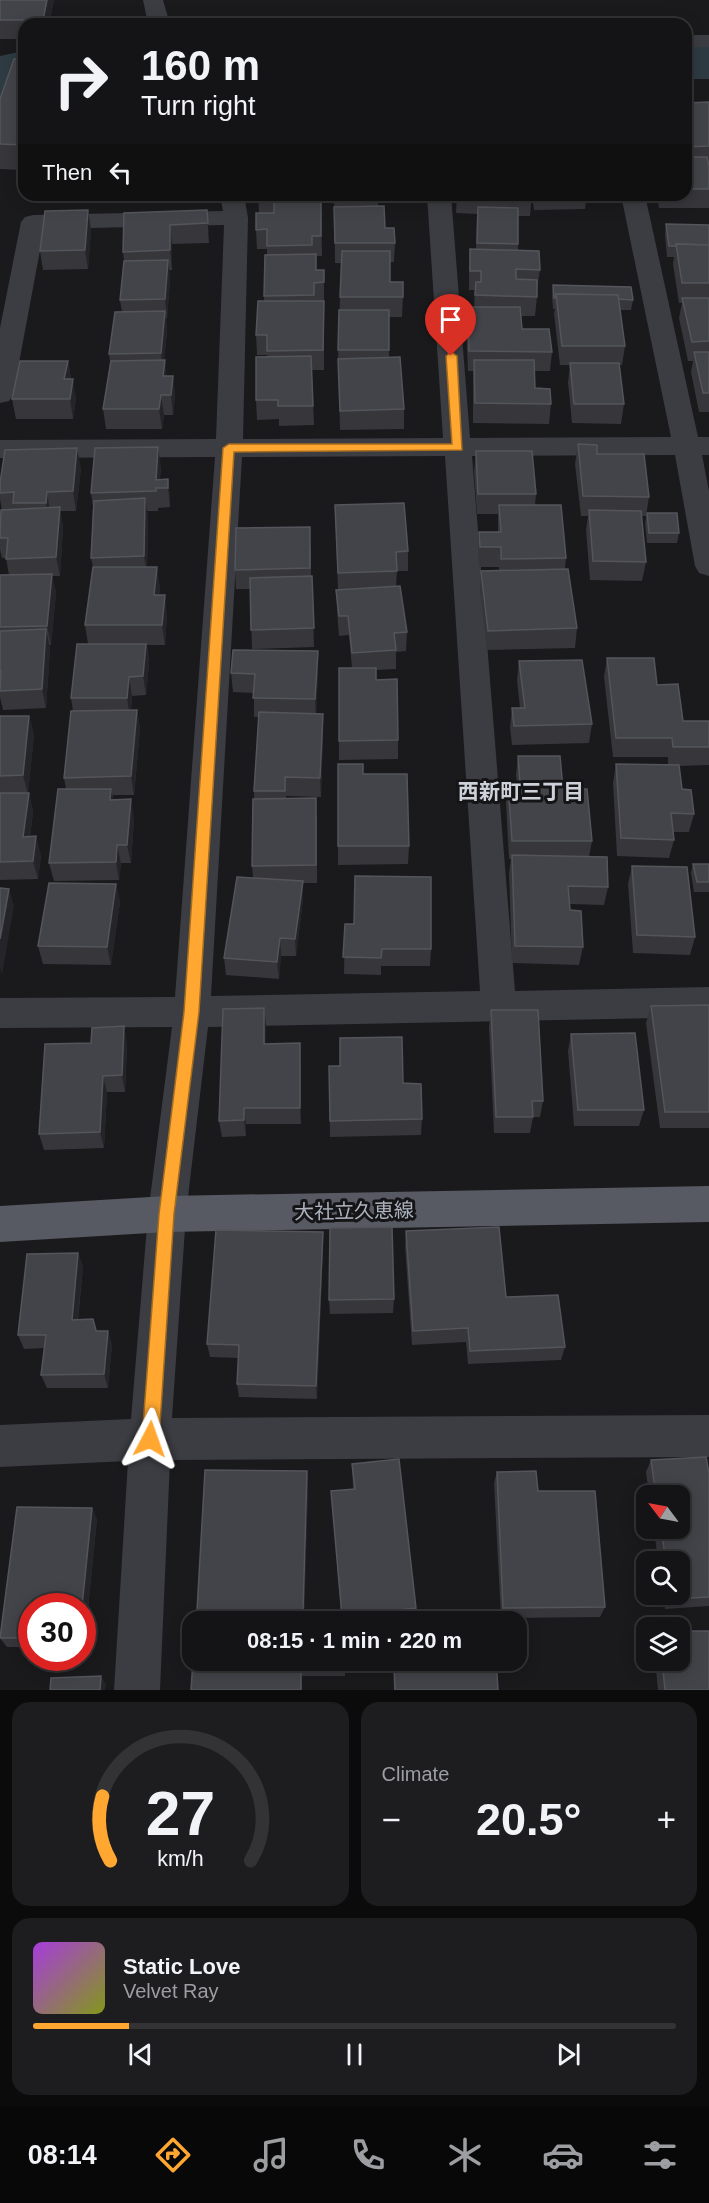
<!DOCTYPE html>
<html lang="en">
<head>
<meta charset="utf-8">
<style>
	:root { --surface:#141416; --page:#1d1d1f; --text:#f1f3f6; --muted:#9d9ea1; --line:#333335; --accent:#ffa730 }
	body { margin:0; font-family:Arial,"Noto Sans JP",sans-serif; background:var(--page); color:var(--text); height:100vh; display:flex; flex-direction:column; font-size:22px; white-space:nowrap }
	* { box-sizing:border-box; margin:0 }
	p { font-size:20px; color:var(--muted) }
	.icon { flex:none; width:33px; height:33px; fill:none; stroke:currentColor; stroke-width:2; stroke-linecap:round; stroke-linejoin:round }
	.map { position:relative; height:1690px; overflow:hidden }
	.panel { display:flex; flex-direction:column; gap:12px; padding:12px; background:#0b0b0c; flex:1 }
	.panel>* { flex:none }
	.banner { position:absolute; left:18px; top:18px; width:674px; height:183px; border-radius:18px; box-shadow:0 3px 15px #0003,0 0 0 2px var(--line); background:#141416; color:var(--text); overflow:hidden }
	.needle { width:39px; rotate:302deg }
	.controls { position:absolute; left:636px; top:1485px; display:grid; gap:12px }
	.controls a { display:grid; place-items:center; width:54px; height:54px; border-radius:12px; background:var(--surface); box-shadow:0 3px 15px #0003,0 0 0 2px var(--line); font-size:30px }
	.speed { position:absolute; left:18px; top:1593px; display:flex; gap:12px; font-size:30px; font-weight:700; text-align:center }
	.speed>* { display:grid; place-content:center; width:78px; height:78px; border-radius:50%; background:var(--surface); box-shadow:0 3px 15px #0003,0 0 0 2px var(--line); line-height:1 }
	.speed .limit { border:9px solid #d22; background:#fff; color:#111 }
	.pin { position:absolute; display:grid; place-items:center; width:51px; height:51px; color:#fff; margin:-62px -26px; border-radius:50% 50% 50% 0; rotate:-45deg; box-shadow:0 0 6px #0007 }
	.pin .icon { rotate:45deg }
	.me { position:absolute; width:66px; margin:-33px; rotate:4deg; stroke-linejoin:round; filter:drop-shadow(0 0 4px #0008) }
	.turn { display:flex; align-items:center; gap:21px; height:126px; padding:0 24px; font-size:27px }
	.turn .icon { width:78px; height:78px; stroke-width:2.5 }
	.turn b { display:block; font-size:42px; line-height:51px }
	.then { display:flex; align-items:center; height:57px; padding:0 24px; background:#0003; gap:12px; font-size:22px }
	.big { font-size:45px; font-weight:700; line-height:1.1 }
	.panel .widget { flex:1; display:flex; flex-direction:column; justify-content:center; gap:9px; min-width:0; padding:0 21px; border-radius:18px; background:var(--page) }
	.panel .dial { align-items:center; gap:0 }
	.dial svg { height:156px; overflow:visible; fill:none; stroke:var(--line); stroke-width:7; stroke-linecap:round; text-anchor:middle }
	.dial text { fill:var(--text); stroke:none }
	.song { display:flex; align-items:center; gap:18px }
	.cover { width:72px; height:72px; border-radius:9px; background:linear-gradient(135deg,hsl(280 70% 55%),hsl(70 70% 35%)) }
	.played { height:6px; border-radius:3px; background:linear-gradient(90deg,var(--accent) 15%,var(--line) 15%) }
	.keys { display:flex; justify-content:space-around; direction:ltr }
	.heat { display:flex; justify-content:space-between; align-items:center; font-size:33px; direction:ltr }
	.panel .tiles { flex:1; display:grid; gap:12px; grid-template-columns:1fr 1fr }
	.widget:last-child { grid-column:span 2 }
	.trip { position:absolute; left:182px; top:1611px; width:345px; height:60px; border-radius:18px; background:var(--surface); box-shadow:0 3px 15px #0003,0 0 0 2px var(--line); font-weight:700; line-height:60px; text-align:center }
	.menu { display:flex; height:96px; justify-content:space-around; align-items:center; background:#080809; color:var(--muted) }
	.menu .icon { width:42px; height:42px }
	.menu .current { color:var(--accent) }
	.menu b { font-size:27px; color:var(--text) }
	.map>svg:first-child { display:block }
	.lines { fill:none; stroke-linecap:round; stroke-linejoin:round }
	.river { fill:#2e3b43; fill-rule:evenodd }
	.minor { fill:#3b3d42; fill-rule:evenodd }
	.major { fill:#575a62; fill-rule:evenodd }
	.wall { fill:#36363b }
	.shaded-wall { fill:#252529 }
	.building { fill:#434449; stroke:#53555b; stroke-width:1.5 }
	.route { fill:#ffa730; stroke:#a66d1f; stroke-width:1.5 }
	.labels { text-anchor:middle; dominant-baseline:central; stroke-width:6; stroke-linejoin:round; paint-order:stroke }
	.street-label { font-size:20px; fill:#acb3bd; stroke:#151518 }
	.neighbourhood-label { font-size:21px; font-weight:bold; fill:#cdd1d9; stroke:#151518 }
</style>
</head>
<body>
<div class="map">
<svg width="709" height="1690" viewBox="0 0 709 1690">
	<rect width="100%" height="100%" fill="#1a1a1d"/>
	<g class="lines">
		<g class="river">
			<rect x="686" y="45" width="23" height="34"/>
			<path d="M24,51V93L0,101V56Z"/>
		</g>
		<g class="minor">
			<path d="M143,0H163L170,24H148Z"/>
			<rect x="686" y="35" width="23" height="12"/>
			<path d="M220,195H244L248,218L243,439L443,438L427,195H451L470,438L671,437L621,195H645L698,437H709V455H702L709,491V576L699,573L695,566L675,455L472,456L515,991L709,987V1017L208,1027L186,1214L172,1418L709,1415V1457L170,1460L160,1690H114L128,1461L0,1467V1425L131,1419L148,1214L172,1027L0,1028V998L175,997L215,457L0,458V440L216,439L224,225L44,229L13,395L9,401L0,403V328L21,222L25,217L33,215L223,211ZM445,456L480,991L211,996L242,457Z"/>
		</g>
		<path class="major" d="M709,1186V1222L167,1232L0,1242V1206L167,1196Z"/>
	</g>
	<g class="wall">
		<path d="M0,0H54L49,24H24V39H0Z"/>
		<path d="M24,59V170L0,169V99Z"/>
		<path d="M709,102V208H659L657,195H686V103Z"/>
		<path d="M258,195H308V202H321L322,256H316V270H324V370H312L314,425L279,426V419L257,420L256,400L267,357V355H257L256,335L264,301L265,255H267V249H257L256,230L259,213Z"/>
		<path d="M334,195H390V196H378V206L385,228L395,243L394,262H390V282L403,297L402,317H389V358L404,409V429L340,430L338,359L341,263H335Z"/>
		<path d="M457,195H532L530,216H518V250L540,270L537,289V297L535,316H521L522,329L552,352L550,371H534L535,388L551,404L549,424L473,423V371H468L466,327L468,307H474L475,290H469V269L470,249H476L477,214L456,213Z"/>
		<path d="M532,195H587L585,209L534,210Z"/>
		<path d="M207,210L209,243L172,244V270H169L170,280L167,318H166L167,331L164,360L166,376H173L175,396L173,415H164L162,429H106L103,409L110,362L109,354L122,312L120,300L124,261L123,252L124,213Z"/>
		<path d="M666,224L709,225V412H699L691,372L693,361H688L679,318L682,303H679L673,264L674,257H667L665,235Z"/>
		<path d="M91,230L88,269L43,270L40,251Z"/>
		<path d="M553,285L633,300L631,310H620L625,346L622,365H619L624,404L621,424L572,423L568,382L570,365H560L554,314L555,309H553L552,296Z"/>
		<path d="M68,361L71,379L76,399L73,419H16L12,399Z"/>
		<path d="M578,444L597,454L649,497L646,516H641L646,562L642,581L590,580L586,530L588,516H581L575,464Z"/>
		<path d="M476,451L536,494L535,505L566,558L565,569L577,628L575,648L487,650L480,591L481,571H499V567H479L478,552L479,532H498V514H477L474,471Z"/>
		<path d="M161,466L160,479H168L170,499V507L158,508V511H147L148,518L147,567L160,587L159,595L167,614L165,645H147L149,663L146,695L132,696L131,710H137L140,729L134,795H113V800L134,818L131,863H121L119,880L54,881L49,863L66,789L64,778L73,711L71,698L88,644L85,625L93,567L91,558L93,507L91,493Z"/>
		<path d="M81,468L76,511H60L63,527L60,576H52L56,593L51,645H49L50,649L46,708L3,710L0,697V575H9L6,558H2L0,550V515L2,510L0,499V483Z"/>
		<path d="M335,505L408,551V571H397L396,587L407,632L406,651L396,652V669L376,670V680L398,740V759L339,760V741L352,668L349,635L339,636L337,610L336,590H338Z"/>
		<path d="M647,513L679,533L677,543H647L645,523Z"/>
		<path d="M311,546V576H312L314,647L252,649L250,589H236L235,570Z"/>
		<path d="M607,658L657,685L683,721H709V765L679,766L682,789L694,814L689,832H673L674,840L669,858L617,856L613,783L616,764L668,765V757H613L604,677Z"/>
		<path d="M519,661L592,724L589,743L512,745L510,727L512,708H520L517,680Z"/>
		<path d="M318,670L316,713L323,714V732L321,797L286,796V799L317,817V883H303V899L296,956H281L279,979L226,975L224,958L253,878L252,866L254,799V791L259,717H254V693L233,692L231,673Z"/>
		<path d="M0,716H29L34,735L28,793H29L33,812L30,837L41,855L38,879L0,880Z"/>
		<path d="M518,756L563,789L592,841L589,857L608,887L604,905L570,904V910L583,947L579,965L512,963L509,873L511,859H509L506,803L508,784H517L516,775Z"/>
		<path d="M338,764L363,774L409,846L408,864L338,865Z"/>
		<path d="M693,864H709V892H694L691,873Z"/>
		<path d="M632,866L695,937L690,955L633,953L628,884Z"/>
		<path d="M116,884L120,902L111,965L43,964L38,946Z"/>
		<path d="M345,924L431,949L430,966H381V975L344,974Z"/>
		<path d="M709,1005V1128H660L646,1023L651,1006Z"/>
		<path d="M491,1010L543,1101L540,1117H533L530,1133H494L489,1027Z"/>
		<path d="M266,1025L265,1044L300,1043L301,1124H246V1136L222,1137L219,1121Z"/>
		<path d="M571,1034L644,1110L639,1126H574L568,1051Z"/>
		<path d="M127,1043L125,1092H107L104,1148L44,1150L39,1134Z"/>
		<path d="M329,1066H340L403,1083L422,1119L421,1135L330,1137Z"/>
		<path d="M406,1231L506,1297L565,1347L561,1360L468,1364L466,1342L412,1345L405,1246Z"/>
		<path d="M323,1247L317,1399L239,1397L237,1384L238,1358L210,1357L207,1344Z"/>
		<path d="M78,1253L83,1267L78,1320L93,1319L97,1331L112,1344L108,1388H47L41,1375L44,1348L24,1349L18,1335Z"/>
		<path d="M394,1299L393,1313L330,1314L329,1300Z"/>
		<path d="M651,1460L709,1473V1606L665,1609L663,1594H680V1562H658L654,1528H680V1496H649L646,1472Z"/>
		<path d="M352,1464L416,1608L415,1618L384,1622H342L331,1491L353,1489Z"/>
		<path d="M307,1471L308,1483L304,1622L200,1621L197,1611Z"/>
		<path d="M497,1472L605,1607L600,1617L501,1618L494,1483Z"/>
		<path d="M97,1519L84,1648H82V1606H32V1647H7L0,1638Z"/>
		<path d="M193,1660H345V1676H302Z"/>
		<path d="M393,1660H496L498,1690H394Z"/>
		<path d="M655,1660H680L709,1690H658Z"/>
	</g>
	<g class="shaded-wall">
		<path d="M47,0H54L49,24H43V20Z"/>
		<path d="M88,210L91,230L88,269L85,250Z"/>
		<path d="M207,210L209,230V243L208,223Z"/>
		<path d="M170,225L172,244V270L170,250Z"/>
		<path d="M168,260L170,280L167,318L165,299Z"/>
		<path d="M165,311L167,331L163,373L161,353Z"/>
		<path d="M165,360L167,380L165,396L163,376Z"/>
		<path d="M68,361L71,380L64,379Z"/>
		<path d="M173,376L175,396L173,415L171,395Z"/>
		<path d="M73,379L76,399L73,419L70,399Z"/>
		<path d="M161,395L164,415L162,429L159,409Z"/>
		<path d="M158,447L161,466L159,488L156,480Z"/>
		<path d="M77,448L81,468L76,511L73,491Z"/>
		<path d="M168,479L170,499V507L168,488Z"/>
		<path d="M47,492L50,511L49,522L46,503Z"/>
		<path d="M145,498L148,518L147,575L144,556Z"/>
		<path d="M60,507L63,527L60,576L56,557Z"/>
		<path d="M157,567L160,587L157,614L154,595Z"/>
		<path d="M52,574L56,593L51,645L47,626Z"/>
		<path d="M165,595L167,614L165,645L162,625Z"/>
		<path d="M46,629L50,649L46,708L42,689Z"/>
		<path d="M146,644L149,663L146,695L143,676Z"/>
		<path d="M318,651V670L316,718L315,699Z"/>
		<path d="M129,677L132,696L130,717L127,698Z"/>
		<path d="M137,710L140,729L134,795L131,776Z"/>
		<path d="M323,714V732L321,797L320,778Z"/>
		<path d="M29,716L34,735L28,794L23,775Z"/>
		<path d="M111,789L115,807L110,800Z"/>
		<path d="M29,793L33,812L28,855L23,837Z"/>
		<path d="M131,799L134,818L131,863L127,845Z"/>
		<path d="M36,836L41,855L38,879L33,861Z"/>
		<path d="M117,845L121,863L119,880L116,862Z"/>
		<path d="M303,881V899L296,956L295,939Z"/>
		<path d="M116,884L120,902L111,965L107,947Z"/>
		<path d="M9,889L14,906L2,975L0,968V939Z"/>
		<path d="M280,938L281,956L279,979L277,962Z"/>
		<path d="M264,1008L266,1025L265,1061L264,1044Z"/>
		<path d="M124,1026L127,1043L125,1092L122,1075Z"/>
		<path d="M300,1043L301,1060V1124L300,1108Z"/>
		<path d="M103,1076L107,1092L104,1148L100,1132Z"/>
		<path d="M244,1108L246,1124V1136L244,1120Z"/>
		<path d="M323,1232V1247L317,1399L316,1386Z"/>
		<path d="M78,1253L83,1267L76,1333L72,1320Z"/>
		<path d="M108,1331L112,1344L108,1388L104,1374Z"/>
		<path d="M307,1471L308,1483L304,1622L303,1612Z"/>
		<path d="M92,1508L97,1519L84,1648L82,1646V1606Z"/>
		<path d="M301,1667L302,1676V1690H301Z"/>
		<path d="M101,1676L106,1685L105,1690H100Z"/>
	</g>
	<g class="building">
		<path d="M0,0H47L43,20H0Z"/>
		<path d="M14,59H24V145L0,144V99Z"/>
		<path d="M709,102V146L686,147V103Z"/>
		<path d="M686,157H707L709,166V189H686Z"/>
		<path d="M258,195H298V196L258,197Z"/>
		<rect x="334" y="195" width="44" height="2"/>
		<path d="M493,195H532V196Z"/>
		<path d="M274,202H321V236H312V245L267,246V229L256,230V213H274Z"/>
		<path d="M384,206L385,228H394L395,243H335L334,207Z"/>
		<path d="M478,207L518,208V244L477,243Z"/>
		<path d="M88,210L85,250L40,251L45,211Z"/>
		<path d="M207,210L208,223L170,225V250L123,252L124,213Z"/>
		<path d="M666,224L709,225V245L676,244L677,246H669Z"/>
		<path d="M676,244L709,245V283H682Z"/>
		<path d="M470,249L539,251L540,270L516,269V279L537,280V297L475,295L476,282H481V271H470Z"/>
		<path d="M342,251H390V282H403V297H340Z"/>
		<path d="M316,254V270H324V282L314,283V295L264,296L265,255Z"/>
		<path d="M168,260L165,299L120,300L124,261Z"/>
		<path d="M553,285L631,287L633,300L618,299V295L556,294V298H554Z"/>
		<path d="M556,294L618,295L625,346H562Z"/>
		<path d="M682,298H709V341L692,342Z"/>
		<path d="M258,301H324L323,350L267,351V335H256Z"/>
		<path d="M468,307H520L522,329H549L552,352L469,351Z"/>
		<path d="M339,310H389V350H338Z"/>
		<path d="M165,311L161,353L109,354L115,312Z"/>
		<path d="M694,352H709V393H703Z"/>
		<path d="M311,356L313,406H278V400H256V357Z"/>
		<path d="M400,357L404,409L340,411L338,359Z"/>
		<path d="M165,360L163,376H173L171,395H161L159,409H103L111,361Z"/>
		<path d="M474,360H534L535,388L550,389L551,404L475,403Z"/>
		<path d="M20,361H68L64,379H73L70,399H12Z"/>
		<path d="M570,363H619L624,404H574Z"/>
		<path d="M578,444L597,445V454H644L649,497L583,496Z"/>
		<path d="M158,447L156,480L168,479V488H156V491L91,493L95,448Z"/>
		<path d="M77,448L73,491L47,492L46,503H13L14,492L0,493V483L5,450Z"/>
		<path d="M476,451H532L536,494H478Z"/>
		<path d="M145,498L144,556L91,558L94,501Z"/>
		<path d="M404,503L408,551L396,552L397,571L338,573L335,505Z"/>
		<path d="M499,505H561L566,558L501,559V547H480L479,532H501Z"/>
		<path d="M60,507L56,557L6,559L8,538H0L1,510Z"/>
		<path d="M589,510L641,511L646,562L593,561Z"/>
		<path d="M647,513H677L679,533H649Z"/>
		<path d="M310,527V568L235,570L236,528Z"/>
		<path d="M93,567H157L154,595H165L162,625H85Z"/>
		<path d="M568,569L577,628L488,631L481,571Z"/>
		<path d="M52,574L47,626L0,627V575Z"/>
		<path d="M312,576L314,628L251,630L250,578Z"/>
		<path d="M400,586L407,632L394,633L396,650L352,653L348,616H339L336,590Z"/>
		<path d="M46,629L42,689L0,691L1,671H0V631Z"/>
		<path d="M77,644H146L143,676L129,677L127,698H71Z"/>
		<path d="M233,650L318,651L315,699L253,698L255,674L231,673Z"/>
		<path d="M607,658H654L657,685L678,684L683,721H709V747H673L672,738H616Z"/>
		<path d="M582,660L592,724L514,726L512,708H525L519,661Z"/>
		<path d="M339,668H376V680L397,679L398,740L339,741Z"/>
		<path d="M137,710L131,776L64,778L71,711Z"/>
		<path d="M259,712L323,714L320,778L285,777V791H254Z"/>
		<path d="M0,716H29L23,775L0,776Z"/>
		<path d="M518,756H560L563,789H587L592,841H512L508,784H520Z"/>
		<path d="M338,764H363V774H407L409,846H338Z"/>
		<path d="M616,764L679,765L682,789L691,790L694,814L671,813L674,840L621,838Z"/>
		<path d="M58,789H111L110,800L131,799L127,845H117L116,862L49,863Z"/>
		<path d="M0,793H29L23,837L36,836L33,861L0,862Z"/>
		<path d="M316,798V865L252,866L253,799Z"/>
		<path d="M512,855L607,857L608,887L568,886L570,910L581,911L583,947L515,946Z"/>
		<path d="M693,864H709V882H697Z"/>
		<path d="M632,866L687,867L695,937L637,935Z"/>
		<path d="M355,876L431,877V949H382L381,958L343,957L345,924H354Z"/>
		<path d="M237,877L303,881L295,939L280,938L277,962L224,958Z"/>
		<path d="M49,883L116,884L107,947L38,946Z"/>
		<path d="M0,888L9,889L0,939Z"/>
		<path d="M709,1005V1112H665L651,1006Z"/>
		<path d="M264,1008V1044L300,1043V1108H244V1120L219,1121L223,1009Z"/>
		<path d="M491,1010H538L543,1101H532L533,1117H496Z"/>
		<path d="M124,1026L122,1075L103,1076L100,1132L39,1134L45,1044L91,1043L92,1028Z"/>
		<path d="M635,1033L644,1110H578L571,1034Z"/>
		<path d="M402,1037L403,1083L421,1084L422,1119L330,1121L329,1066H340V1038Z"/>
		<path d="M392,1227L394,1299L329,1300L330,1228Z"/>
		<path d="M499,1227L506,1297L558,1295L565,1347L470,1351L468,1328L413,1331L406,1231Z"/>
		<path d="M216,1230L323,1232L316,1386L237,1384L239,1345L207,1344Z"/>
		<path d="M78,1253L72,1320L93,1319L96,1331H108L104,1374L41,1375L46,1335H18L27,1254Z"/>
		<path d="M706,1457L709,1473V1597L671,1599L670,1594H680V1562H666L661,1528H680V1496H656L651,1460Z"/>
		<path d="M399,1459L416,1608L342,1616L331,1491L355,1489L352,1464Z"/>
		<path d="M205,1470L307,1471L303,1612L197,1611Z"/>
		<path d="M536,1471L538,1491H595L605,1607L503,1608L497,1472Z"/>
		<path d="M17,1507L92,1508L82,1606H32V1638H0Z"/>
		<path d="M680,1631H709V1690H665L662,1660H680Z"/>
		<path d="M193,1660H345V1667H301V1690H191Z"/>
		<path d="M394,1660H496L498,1690H395Z"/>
		<path d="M101,1676L100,1690H50L51,1678Z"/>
	</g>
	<path class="route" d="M451,352L457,356L462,450L234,452L199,1012L174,1214L159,1439L157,1445L150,1448L144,1445L142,1439L159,1214L184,1012L223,448L229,444H452L446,356Z"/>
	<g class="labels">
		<g class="street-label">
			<text transform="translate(354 1211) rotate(-1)">大社立久恵線</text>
		</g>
		<g class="neighbourhood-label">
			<text x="521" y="791">西新町三丁目</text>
		</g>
	</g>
</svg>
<div class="controls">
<a><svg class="needle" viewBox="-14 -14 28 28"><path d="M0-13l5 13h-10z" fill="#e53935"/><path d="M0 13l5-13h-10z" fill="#9d9ea1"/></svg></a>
<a><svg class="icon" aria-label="search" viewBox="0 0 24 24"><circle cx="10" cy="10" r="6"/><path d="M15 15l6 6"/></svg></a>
<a><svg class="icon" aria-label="layers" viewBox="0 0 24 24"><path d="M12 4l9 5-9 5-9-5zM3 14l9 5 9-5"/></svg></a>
</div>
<div class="speed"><div class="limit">30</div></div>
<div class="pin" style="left:451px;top:356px;background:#d93025"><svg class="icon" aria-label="arrive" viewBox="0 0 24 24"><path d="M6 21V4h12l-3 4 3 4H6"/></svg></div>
<svg class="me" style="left:150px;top:1439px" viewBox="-20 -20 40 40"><path d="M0-17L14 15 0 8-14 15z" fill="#ffa730" stroke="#fff" stroke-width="4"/></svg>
<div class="trip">08:15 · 1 min · 220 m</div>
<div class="banner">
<div class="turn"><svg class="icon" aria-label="right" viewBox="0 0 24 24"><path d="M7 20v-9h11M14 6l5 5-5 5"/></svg><div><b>160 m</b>Turn right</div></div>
<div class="then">Then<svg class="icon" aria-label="left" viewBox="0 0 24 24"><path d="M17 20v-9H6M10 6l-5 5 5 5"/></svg></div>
</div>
</div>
<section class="panel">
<div class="tiles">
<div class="widget dial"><svg viewBox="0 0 100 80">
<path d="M14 69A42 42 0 1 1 86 69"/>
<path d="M14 69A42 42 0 0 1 10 36" stroke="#ffa730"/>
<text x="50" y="56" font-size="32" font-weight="700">27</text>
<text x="50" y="72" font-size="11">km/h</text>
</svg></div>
<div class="widget"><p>Climate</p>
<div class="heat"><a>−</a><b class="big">20.5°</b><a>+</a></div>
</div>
<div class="widget">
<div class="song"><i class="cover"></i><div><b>Static Love</b><p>Velvet Ray</p></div></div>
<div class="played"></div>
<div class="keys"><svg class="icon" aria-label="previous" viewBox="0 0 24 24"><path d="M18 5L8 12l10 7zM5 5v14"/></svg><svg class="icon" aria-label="pause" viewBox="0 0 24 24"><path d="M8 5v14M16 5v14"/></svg><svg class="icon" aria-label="next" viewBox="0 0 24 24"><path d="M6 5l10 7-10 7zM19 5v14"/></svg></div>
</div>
</div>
</section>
<nav class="menu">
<b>08:14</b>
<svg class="icon current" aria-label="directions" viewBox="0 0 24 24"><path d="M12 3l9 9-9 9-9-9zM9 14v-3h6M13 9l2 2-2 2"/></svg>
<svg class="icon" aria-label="music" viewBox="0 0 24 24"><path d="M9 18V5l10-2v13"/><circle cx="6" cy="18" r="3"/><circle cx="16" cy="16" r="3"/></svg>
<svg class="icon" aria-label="phone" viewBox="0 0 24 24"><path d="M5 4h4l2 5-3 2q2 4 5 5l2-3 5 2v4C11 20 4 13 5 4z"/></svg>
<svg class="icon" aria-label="climate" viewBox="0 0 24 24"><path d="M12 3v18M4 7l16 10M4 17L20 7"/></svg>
<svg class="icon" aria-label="car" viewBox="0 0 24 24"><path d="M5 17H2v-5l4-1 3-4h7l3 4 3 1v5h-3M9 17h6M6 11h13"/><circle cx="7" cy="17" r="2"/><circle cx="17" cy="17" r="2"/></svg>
<svg class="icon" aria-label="filters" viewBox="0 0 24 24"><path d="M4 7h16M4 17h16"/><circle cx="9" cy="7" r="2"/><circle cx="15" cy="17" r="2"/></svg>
</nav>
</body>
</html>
